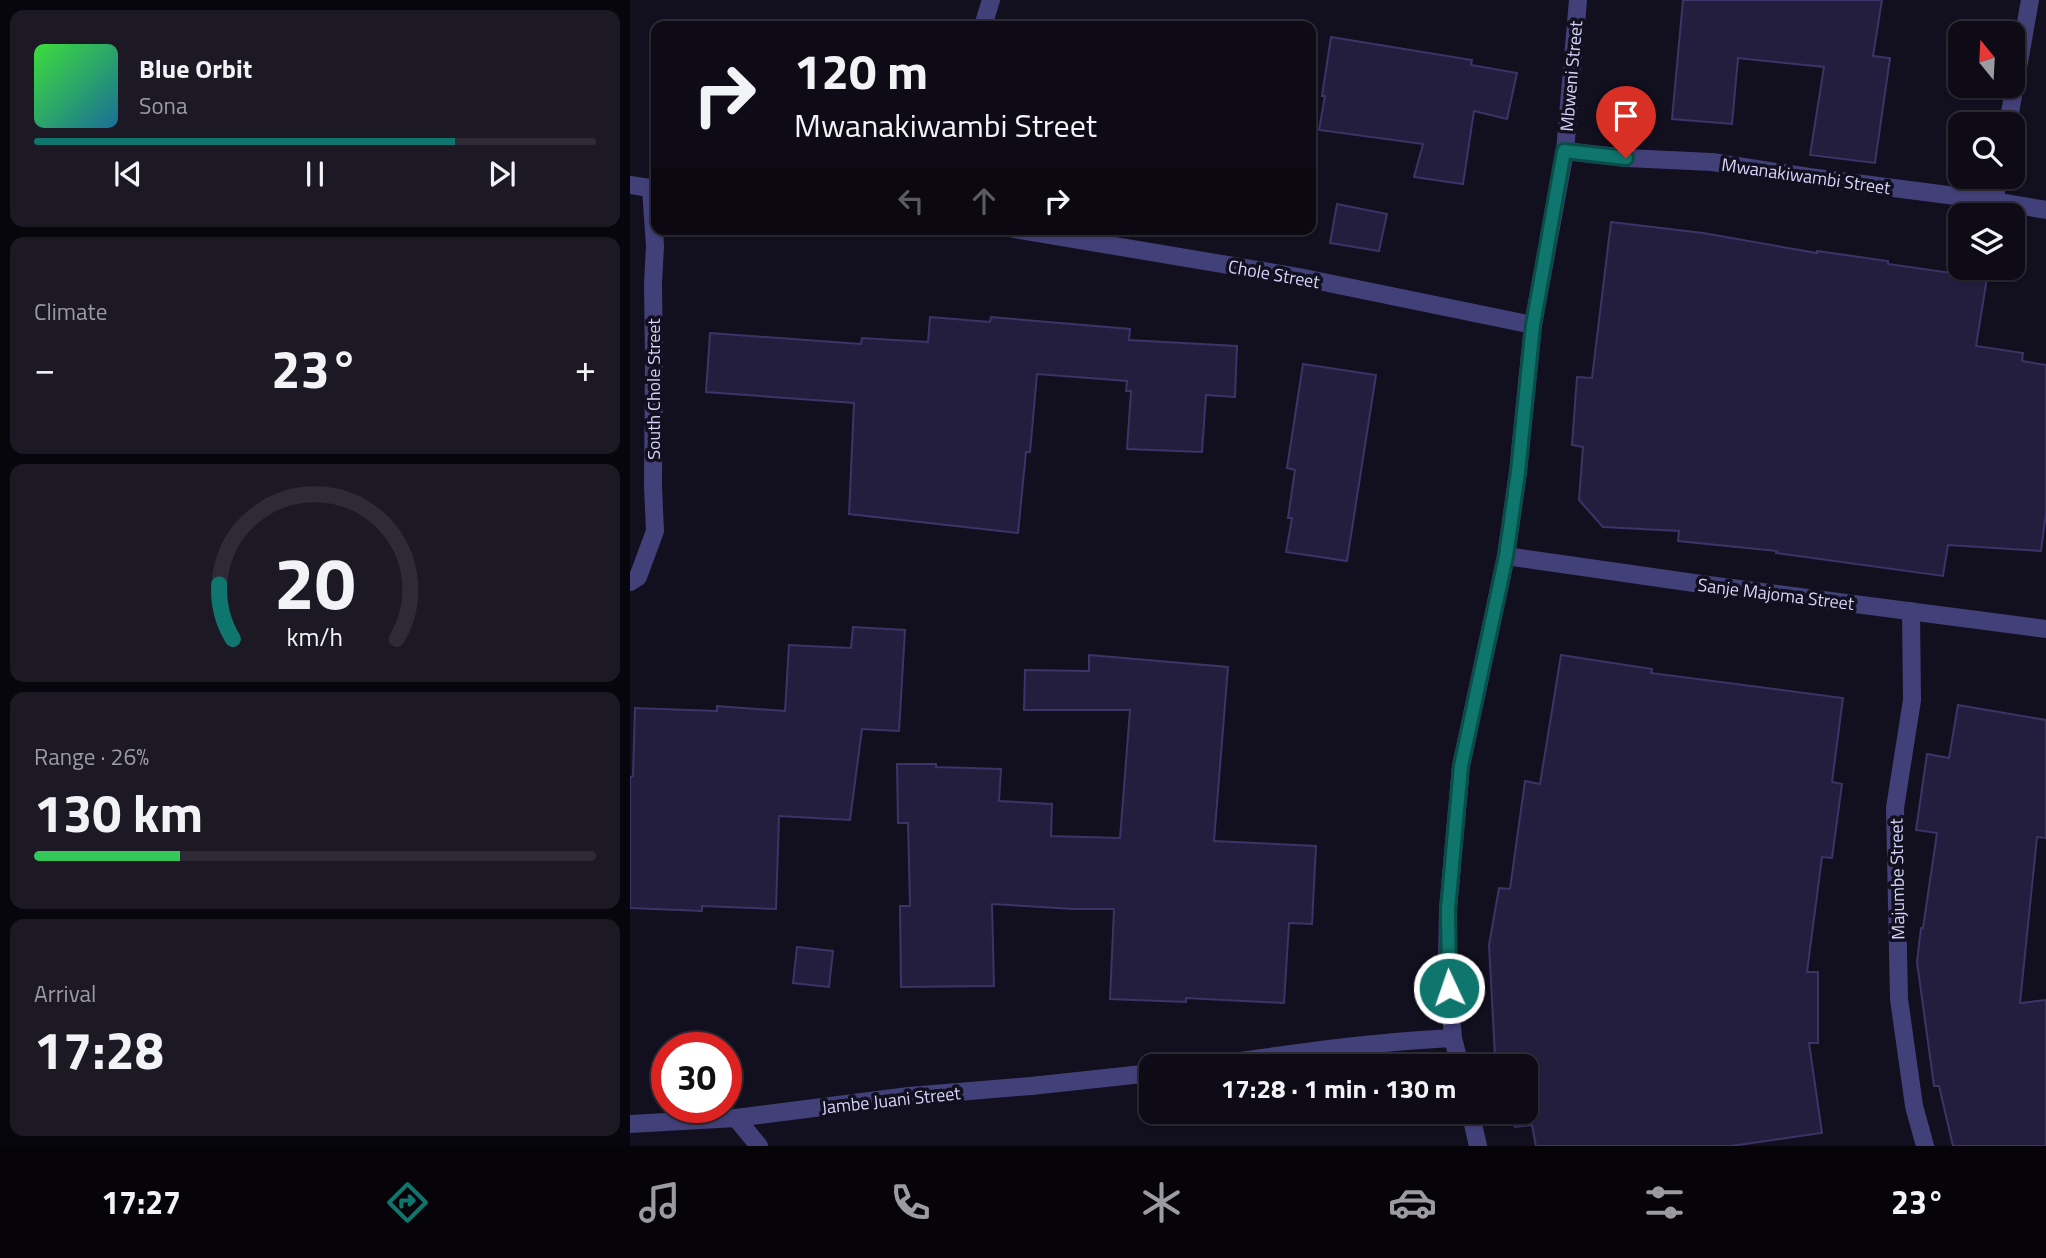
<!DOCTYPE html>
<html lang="en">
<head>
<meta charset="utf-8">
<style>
	:root { --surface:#0e0b17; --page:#1c1924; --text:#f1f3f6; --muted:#9b9ba1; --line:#2e2b36; --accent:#0f766e }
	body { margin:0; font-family:"Titillium Web",sans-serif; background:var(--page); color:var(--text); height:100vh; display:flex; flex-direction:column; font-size:26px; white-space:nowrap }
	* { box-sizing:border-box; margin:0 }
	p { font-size:23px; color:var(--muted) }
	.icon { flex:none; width:38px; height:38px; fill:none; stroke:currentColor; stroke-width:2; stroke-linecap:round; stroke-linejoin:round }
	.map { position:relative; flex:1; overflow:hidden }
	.sheet { display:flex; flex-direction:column; gap:10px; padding:10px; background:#08060d; width:630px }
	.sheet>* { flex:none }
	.banner { position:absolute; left:21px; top:21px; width:665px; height:214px; border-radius:14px; box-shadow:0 2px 5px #0004,0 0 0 2px var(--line); background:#0e0b17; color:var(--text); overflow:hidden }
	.needle { width:46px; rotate:342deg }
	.fabs { position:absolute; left:1318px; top:21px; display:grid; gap:14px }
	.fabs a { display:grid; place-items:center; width:77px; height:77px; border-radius:14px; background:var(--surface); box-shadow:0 2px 5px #0004,0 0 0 2px var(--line); font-size:35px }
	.speed { position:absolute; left:21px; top:1032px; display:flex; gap:14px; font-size:35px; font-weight:700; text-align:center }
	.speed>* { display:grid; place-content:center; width:91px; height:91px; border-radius:50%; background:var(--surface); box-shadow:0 2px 5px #0004,0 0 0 2px var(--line); line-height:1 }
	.speed .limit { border:10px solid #d22; background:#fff; color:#111 }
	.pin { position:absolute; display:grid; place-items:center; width:60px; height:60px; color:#fff; margin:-72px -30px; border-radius:50% 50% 50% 0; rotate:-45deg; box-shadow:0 0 7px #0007 }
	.pin .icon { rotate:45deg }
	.me { position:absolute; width:77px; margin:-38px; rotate:357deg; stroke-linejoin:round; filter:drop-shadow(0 0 5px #0008) }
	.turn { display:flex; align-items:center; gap:24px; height:147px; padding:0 28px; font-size:32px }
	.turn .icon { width:91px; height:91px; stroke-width:2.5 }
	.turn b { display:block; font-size:49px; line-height:60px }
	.lanes { display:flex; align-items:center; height:66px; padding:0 28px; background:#0003; justify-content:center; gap:35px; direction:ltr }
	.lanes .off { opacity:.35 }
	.big { font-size:52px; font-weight:700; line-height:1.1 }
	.sheet .widget { flex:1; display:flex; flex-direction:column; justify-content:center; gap:10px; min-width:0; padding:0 24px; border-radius:14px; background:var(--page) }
	.sheet .dial { align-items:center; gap:0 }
	.dial svg { height:182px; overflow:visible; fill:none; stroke:var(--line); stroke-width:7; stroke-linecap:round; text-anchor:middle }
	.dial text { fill:var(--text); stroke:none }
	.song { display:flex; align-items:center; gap:21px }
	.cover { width:84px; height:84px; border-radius:10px; background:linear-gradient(135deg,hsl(120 70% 55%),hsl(200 70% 35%)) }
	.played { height:7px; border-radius:4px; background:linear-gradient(90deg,var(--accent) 75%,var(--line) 75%) }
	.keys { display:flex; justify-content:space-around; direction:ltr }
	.heat { display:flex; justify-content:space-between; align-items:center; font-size:38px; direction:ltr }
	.charge { height:10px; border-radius:5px; background:linear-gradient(90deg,#34c759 26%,var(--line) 0) }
	.trip { position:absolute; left:509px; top:1054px; width:399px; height:70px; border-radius:14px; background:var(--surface); box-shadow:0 2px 5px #0004,0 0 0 2px var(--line); font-weight:700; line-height:70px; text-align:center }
	.dock { display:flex; height:112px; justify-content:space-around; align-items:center; background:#060409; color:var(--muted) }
	.dock .icon { width:49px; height:49px }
	.dock .selected { color:var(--accent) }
	.dock b { font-size:32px; color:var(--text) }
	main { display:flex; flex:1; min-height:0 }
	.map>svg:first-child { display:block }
	.building { fill:#241e3e; stroke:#3d3367; stroke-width:2 }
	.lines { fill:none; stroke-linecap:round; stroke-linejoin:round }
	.service { stroke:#424078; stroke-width:18 }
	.minor { stroke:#424078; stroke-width:18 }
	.route-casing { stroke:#0a4d48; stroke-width:18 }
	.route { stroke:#0f766e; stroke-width:12 }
	.labels { text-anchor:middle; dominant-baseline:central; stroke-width:7; stroke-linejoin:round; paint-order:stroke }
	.street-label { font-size:18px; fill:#d7d3f9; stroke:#120f1f }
</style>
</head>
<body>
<main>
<section class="sheet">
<div class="widget">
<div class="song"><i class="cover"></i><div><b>Blue Orbit</b><p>Sona</p></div></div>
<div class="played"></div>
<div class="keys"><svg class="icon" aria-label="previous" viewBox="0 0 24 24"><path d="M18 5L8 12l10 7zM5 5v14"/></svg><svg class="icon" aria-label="pause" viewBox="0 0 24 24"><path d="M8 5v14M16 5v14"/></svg><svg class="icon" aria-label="next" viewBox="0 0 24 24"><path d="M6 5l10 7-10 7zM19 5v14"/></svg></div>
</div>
<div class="widget"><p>Climate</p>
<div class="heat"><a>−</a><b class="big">23°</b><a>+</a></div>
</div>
<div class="widget dial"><svg viewBox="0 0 100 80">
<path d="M14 69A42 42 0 1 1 86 69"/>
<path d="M14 69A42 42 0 0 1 8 45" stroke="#0f766e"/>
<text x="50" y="56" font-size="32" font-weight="700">20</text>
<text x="50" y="72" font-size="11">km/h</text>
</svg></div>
<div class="widget"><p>Range · 26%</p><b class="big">130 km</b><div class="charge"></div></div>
<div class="widget"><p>Arrival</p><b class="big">17:28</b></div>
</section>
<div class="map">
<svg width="1416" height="1146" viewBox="0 0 1416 1146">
	<rect width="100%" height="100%" fill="#120f1f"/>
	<g class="building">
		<path d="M1053,0H1252L1243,56L1260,58L1245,163L1180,155L1194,67L1108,58L1102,124L1042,119Z"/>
		<path d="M701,37L842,60L841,65L887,73L877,119L844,111L833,184L784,177L793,144L689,130L695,96H692Z"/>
		<path d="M707,204L757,214L749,251L700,243Z"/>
		<path d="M981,222L1073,233L1187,253V251L1258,261V264L1357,278L1346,346L1393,353L1392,361L1416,365V513L1411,551L1318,545L1313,576L1146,553L1147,551L1048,541L1049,531L973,527L949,500L953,447L942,445L947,377L962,378Z"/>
		<path d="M300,317L360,322L361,317L500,329L499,340L607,346L605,397L576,395L572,452L497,449L501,391H496L497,381L407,374L400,452H396L388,533L219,514L224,403L76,392L80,333L231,344L232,338L298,342Z"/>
		<path d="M673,364L746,375L717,561L656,552L662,518H658L665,470L657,468Z"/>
		<path d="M223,627L275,630L269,731L232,729L220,820L149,816L146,909L72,906V911L0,908V777L3,776L5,708L87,711V706L155,711L159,645L221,648Z"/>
		<path d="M459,655L598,667L584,841L686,846L682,924L659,923L654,1003L556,998V1002L480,999L484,909H443L362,904L364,986L271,987L270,906H280L278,823H268L267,764H306V767L371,769L369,801L422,804L421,836L490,838L500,710H394L395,670L459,671Z"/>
		<path d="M931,655L1022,669L1021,673L1213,698L1202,782L1212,784L1202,858L1192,857L1177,972H1188V1043H1179L1192,1133L1101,1146H906L902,1125L885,1127L883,1111H896V1066H875L874,1056H865L859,945L869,888L880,889L895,781L910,784Z"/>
		<path d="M1328,705L1416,720V838L1407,837L1390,1003L1416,1000V1146H1323L1309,1086H1304L1287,962L1291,928H1293L1307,833L1286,830L1297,754L1319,758Z"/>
		<path d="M167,947L203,951L199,987L163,983Z"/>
	</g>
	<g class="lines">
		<path class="service" d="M106,1118L129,1146"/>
		<g class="minor">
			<path d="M353,26L361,0"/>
			<path d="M1378,124L1400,0"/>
			<path d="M935,151L996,158L1082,162L1179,177L1364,201L1416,210"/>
			<path d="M0,185L26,189"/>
			<path d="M1364,201L1369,177"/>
			<path d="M384,229L669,277L903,325"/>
			<path d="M876,556L1071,584L1416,629"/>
			<path d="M0,582L8,577L25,531L23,486L24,358L23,284L25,246L21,189"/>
			<path d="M1281,611L1282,700L1265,808L1269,999L1284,1106L1295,1146"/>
			<path d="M575,1066C658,1054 740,1042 823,1038"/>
			<path d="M830,1066L823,1038L817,963L818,909L831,766L876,556L888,472L903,325L935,151L948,0"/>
			<path d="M840,1111L848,1146"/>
			<path d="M0,1124L106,1118L279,1096L401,1086L522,1073"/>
		</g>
	</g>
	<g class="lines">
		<g class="route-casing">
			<path id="route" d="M819,988L818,909L831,766L876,556L888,472L903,325L934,151L996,158"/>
		</g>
		<use href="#route" class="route"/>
	</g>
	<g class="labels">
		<g class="street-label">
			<text transform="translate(941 76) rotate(-85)">Mbweni Street</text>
			<text transform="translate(1176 176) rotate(8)">Mwanakiwambi Street</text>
			<text transform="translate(644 274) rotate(10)">Chole Street</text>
			<text transform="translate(23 389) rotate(-90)">South Chole Street</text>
			<text transform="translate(1146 594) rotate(7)">Sanje Majoma Street</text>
			<text transform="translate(1267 879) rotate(-91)">Majumbe Street</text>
			<text transform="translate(261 1100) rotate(-6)">Jambe Juani Street</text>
		</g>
	</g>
</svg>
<div class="fabs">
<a><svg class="needle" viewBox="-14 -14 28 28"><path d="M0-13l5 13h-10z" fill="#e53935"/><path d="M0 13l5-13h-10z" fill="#9b9ba1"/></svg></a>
<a><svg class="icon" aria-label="search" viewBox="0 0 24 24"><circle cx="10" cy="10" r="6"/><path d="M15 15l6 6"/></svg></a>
<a><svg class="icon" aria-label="layers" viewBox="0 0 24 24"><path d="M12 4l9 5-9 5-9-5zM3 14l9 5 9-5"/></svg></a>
</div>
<div class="speed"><div class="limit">30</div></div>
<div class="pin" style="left:996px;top:158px;background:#d93025"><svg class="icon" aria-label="arrive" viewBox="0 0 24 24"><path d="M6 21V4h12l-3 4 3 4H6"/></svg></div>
<svg class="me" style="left:819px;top:988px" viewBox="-20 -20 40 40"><circle r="17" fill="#0f766e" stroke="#fff" stroke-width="3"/><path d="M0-11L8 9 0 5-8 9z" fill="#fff"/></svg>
<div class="trip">17:28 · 1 min · 130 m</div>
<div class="banner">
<div class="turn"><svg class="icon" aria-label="right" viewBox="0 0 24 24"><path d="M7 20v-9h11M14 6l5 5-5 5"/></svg><div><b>120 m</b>Mwanakiwambi Street</div></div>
<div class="lanes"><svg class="icon off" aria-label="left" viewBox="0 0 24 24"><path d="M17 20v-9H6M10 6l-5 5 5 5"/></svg><svg class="icon off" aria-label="ahead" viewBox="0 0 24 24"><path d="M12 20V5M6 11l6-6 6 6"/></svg><svg class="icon" aria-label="right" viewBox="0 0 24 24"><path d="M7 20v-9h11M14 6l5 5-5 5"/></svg></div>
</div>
</div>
</main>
<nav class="dock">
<b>17:27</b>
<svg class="icon selected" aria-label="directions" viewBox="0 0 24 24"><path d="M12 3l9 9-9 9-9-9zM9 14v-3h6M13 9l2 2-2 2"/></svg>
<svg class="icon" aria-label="music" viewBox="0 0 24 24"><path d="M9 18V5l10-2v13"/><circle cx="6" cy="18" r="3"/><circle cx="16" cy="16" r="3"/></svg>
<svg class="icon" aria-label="phone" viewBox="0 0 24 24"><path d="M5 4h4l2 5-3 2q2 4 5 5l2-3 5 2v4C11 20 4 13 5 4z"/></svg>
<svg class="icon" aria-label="climate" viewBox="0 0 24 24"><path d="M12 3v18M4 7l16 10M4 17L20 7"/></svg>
<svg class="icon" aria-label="car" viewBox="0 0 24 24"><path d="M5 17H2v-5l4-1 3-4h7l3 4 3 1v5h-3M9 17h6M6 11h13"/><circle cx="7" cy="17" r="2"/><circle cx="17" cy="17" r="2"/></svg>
<svg class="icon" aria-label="filters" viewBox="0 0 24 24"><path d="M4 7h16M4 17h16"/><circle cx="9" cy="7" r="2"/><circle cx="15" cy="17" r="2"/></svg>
<b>23°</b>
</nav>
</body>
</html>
